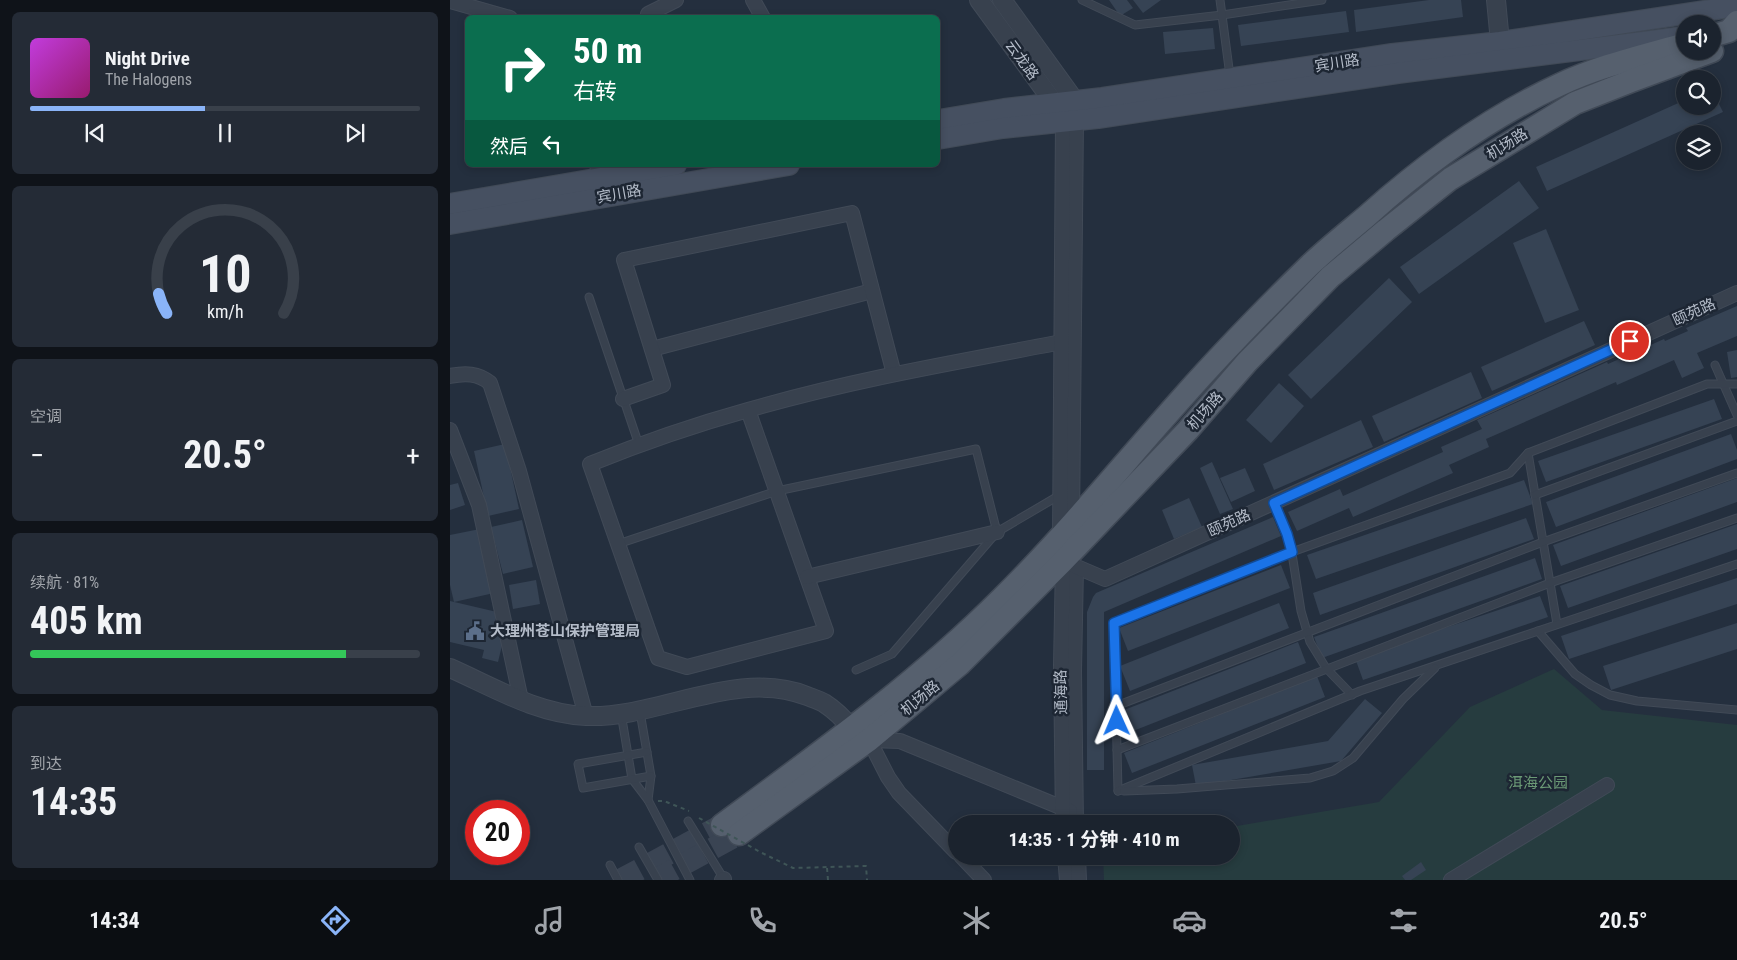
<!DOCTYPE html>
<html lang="zh">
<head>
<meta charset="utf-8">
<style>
	:root { --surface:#1b232e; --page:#242b36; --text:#f1f3f6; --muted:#a0a4aa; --line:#39404a; --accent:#8ab4f8 }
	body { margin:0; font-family:"Roboto Condensed","Noto Sans SC",sans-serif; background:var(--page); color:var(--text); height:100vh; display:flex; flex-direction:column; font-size:19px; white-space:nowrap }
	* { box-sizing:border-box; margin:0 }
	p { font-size:16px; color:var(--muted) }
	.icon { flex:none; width:28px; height:28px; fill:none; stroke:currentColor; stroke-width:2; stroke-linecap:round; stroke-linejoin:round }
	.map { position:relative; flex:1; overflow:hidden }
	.sheet { display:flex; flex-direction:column; gap:12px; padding:12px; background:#0f1319; width:450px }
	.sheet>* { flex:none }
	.top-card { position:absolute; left:15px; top:15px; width:475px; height:152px; border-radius:8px; box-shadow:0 2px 8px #0003,0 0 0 1px var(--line); background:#0b6e4f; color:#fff; overflow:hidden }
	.controls { position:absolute; left:1226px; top:15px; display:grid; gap:10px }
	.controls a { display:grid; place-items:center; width:45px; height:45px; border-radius:50%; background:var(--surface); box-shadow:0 2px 8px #0003,0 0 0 1px var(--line); font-size:25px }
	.speed { position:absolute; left:15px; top:800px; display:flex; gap:10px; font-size:25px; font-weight:700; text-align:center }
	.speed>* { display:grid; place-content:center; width:65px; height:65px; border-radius:50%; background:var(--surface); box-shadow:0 2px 8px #0003,0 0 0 1px var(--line); line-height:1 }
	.speed .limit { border:8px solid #d22; background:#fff; color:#111 }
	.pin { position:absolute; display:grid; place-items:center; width:42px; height:42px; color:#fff; margin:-21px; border:2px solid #fff; border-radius:50%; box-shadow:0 1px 5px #0007 }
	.me { position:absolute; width:55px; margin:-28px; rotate:359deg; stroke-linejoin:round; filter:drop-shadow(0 0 4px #0008) }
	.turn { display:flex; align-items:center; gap:18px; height:105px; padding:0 25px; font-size:22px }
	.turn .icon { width:65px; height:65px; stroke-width:2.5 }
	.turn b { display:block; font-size:35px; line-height:42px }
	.then { display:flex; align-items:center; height:48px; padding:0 25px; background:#0003; gap:10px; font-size:19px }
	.big { font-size:38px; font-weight:700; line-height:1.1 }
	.sheet .widget { flex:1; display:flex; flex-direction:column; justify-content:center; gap:8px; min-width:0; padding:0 18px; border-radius:8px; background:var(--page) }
	.sheet .dial { align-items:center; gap:0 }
	.dial svg { height:130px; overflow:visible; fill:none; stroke:var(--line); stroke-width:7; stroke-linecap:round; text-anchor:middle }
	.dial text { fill:var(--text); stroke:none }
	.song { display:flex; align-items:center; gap:15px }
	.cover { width:60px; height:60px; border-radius:8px; background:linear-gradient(135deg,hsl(290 70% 55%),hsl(320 70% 35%)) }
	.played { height:5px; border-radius:2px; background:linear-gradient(90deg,var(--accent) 45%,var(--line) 45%) }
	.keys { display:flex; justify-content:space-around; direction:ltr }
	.heat { display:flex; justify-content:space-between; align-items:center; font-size:28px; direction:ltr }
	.charge { height:8px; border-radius:4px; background:linear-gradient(90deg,#34c759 81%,var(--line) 0) }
	.trip { position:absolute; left:498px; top:815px; width:292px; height:50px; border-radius:25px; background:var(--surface); box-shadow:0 2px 8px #0003,0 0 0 1px var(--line); font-weight:700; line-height:50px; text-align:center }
	.menu { display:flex; height:80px; justify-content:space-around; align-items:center; background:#0b0e12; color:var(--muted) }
	.menu .icon { width:35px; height:35px }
	.menu .current { color:var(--accent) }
	.menu b { font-size:22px; color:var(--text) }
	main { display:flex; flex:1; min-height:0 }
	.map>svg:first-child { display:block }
	.green { fill:#263c3f }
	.building { fill:#364354 }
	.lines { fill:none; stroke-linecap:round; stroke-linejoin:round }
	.primary-tunnel { stroke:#3a4453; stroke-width:22; stroke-dasharray:22 11; stroke-linecap:butt }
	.service-casing { stroke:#414a57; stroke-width:9 }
	.minor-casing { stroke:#414a57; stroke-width:16 }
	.tertiary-casing { stroke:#414a57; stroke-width:20 }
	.secondary-casing { stroke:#414a57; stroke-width:22 }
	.primary-casing { stroke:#414a57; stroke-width:25 }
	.path { stroke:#3f5557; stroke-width:2; stroke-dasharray:4 4; stroke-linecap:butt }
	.service { stroke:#38414e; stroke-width:7 }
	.minor { stroke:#38414e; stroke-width:14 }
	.tertiary { stroke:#38414e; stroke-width:18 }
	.secondary { stroke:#465061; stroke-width:20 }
	.primary { stroke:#56606e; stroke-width:22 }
	.path-bridge { stroke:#3f5557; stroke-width:2; stroke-dasharray:4 4; stroke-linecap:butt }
	.route-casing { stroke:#114b97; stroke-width:12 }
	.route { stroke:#1a73e8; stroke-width:9 }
	.labels { text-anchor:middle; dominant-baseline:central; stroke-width:5; stroke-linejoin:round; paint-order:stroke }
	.street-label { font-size:15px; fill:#b4bcc9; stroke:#1d2633 }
	.poi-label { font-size:15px; font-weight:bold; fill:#b4bcc9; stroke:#1d2633; text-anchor:start }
	.park-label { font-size:15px; fill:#6b9a76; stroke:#1d2633 }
</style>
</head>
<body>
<main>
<section class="sheet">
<div class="widget">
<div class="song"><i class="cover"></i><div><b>Night Drive</b><p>The Halogens</p></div></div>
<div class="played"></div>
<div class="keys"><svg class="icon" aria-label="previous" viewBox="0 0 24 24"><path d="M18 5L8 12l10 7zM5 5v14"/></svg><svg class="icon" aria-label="pause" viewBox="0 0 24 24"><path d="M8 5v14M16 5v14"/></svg><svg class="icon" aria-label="next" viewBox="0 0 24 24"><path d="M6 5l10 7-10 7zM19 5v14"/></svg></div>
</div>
<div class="widget dial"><svg viewBox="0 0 100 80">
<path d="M14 69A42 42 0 1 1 86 69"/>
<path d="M14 69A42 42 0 0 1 9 57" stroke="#8ab4f8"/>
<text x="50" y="56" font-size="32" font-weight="700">10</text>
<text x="50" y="72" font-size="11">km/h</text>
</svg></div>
<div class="widget"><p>空调</p>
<div class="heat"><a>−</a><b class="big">20.5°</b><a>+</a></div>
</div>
<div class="widget"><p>续航 · 81%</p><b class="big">405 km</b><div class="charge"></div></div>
<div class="widget"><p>到达</p><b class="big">14:35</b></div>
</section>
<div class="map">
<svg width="1287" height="880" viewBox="0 0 1287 880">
	<rect width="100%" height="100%" fill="#242f3e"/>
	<path class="green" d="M1104,669L1152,710L1287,725V880H654L653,856H781V827L929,802L1020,707Z"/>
	<g class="building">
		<path d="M659,0H677L683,8L670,16Z"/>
		<path d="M683,0H711L693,13Z"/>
		<path d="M979,0H1011L1013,17L906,32L904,10Z"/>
		<path d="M896,11L899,32L791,46L788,25Z"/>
		<path d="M763,28L765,49L715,54L713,32Z"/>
		<path d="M1262,90L1273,112L1097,191L1086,167L1235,100V106H1262Z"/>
		<path d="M1069,181L1089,208L969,294L950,267Z"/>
		<path d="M1096,229L1129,310L1095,323L1063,243Z"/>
		<path d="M939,278L962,302L861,399L838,375Z"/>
		<path d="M1287,306V336L1247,353L1254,368L1232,378L1224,360L1167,385L1166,382L1036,439L1039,447L999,465L1003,473L903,517L899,508L847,531L838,512L890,489L893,496L993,452L991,447L1032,429L1027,420L1157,362L1158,364L1214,339L1215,341L1238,331L1236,328Z"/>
		<path d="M1134,321L1145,345L1042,391L1031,367Z"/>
		<path d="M1287,350V377L1281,378L1277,352Z"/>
		<path d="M1021,372L1032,398L934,442L922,416Z"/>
		<path d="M829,383L854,406L821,443L796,420Z"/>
		<path d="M1264,399L1272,419L1096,482L1088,461Z"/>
		<path d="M911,420L923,447L824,490L813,464Z"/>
		<path d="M1281,434L1287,450V459L1106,527L1096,502Z"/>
		<path d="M55,444L69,509L38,516L24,451Z"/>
		<path d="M762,462L783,509L770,514L750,468Z"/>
		<path d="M795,468L805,491L781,502L770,478Z"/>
		<path d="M1287,478V502L1111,566L1103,545Z"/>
		<path d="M1074,480L1083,504L866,579L857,555Z"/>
		<path d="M8,483L15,505L0,510V485Z"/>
		<path d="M739,498L752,527L724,539L712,510Z"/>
		<path d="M823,517L831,536L654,612V770H637V612L643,597L646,593Z"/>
		<path d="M1076,518L1084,539L870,615L863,593Z"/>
		<path d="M72,520L83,567L53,574L41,527Z"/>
		<path d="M1287,524V549L1118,608L1110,586Z"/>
		<path d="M30,529L44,593L4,602L0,585V535Z"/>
		<path d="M1085,558L1092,579L872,658L864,637Z"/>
		<path d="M831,565L840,588L678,651L669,628Z"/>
		<path d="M1287,578V604L1119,659L1111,636Z"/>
		<path d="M86,580L90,604L63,609L59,585Z"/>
		<path d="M1090,596L1098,617L913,680L905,658Z"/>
		<path d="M0,601L47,612L43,630L55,633L48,662L32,658L34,650L0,642Z"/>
		<path d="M829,603L839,628L680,691L670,666Z"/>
		<path d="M1287,623V649L1161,690L1153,666Z"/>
		<path d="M848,642L856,663L678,733L669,712Z"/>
		<path d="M867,676L875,697L682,773L674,753Z"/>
		<path d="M915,699L932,713L891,761L746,786L742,765L878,741Z"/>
		<path d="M971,862L976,870L961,880H955L952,876Z"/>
	</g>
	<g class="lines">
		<g class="primary-tunnel">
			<path d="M170,880L272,825"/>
			<path d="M205,880L289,834"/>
		</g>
		<g class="service-casing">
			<g id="service">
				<path d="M632,0L685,25L772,15L872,0"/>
				<path d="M770,0L780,76"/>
				<path d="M139,297L189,445"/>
				<path d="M1265,365L1287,415"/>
				<path d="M1078,453L1107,624"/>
				<path d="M1085,495L1287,421"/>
				<path d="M824,503L840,541L851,611L860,642L876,668L902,695"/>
				<path d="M547,532L610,495"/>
				<path d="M168,544L327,491L526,449L547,532L442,654L406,670"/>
				<path d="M1088,631L1125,674L1141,685L1160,695L1187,701L1287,710"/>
				<path d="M666,706L1093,542L1287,473"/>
				<path d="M190,712L201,776L198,800L240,880"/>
				<path d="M171,713L182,779L198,800"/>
				<path d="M667,750L1100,583L1287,518"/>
				<path d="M197,752L128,764L133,788L201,776"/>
				<path d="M668,791L664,623L842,552L1060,473L1078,453L1257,384H1287"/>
				<path d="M668,791L910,691L1287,564"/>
				<path d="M674,791L727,789L860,778L883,771L903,758L953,699L985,668"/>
				<path d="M238,821L274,879"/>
				<path d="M189,847L208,880"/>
				<path d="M160,865L168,880"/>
			</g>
		</g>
		<g class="minor-casing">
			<g id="minor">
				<path d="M303,0L313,18"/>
				<path d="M0,1L60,18"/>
				<path d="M198,14L226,0"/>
				<path d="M147,165L150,178"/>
				<path d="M202,349L422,291"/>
				<path d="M0,376C15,373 28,373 40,383L69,471L136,716"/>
				<path d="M173,399L213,385L174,260L402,213L444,374"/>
				<path d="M298,410L376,631L237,667L208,658L140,464C192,443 244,425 298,410C401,380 507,362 612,342"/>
				<path d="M0,430L29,505L71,700"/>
				<path d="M622,524L626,120"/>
				<path d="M610,537L613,121"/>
				<path d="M626,567L624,671L626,824"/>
				<path d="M357,577L547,532"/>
				<path d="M414,737L419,740L438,777L449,793L506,852"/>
				<path d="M419,740L450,741L620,811"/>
				<path d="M613,824L611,665L613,561L655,579L1287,293"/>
				<path d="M511,856L534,880"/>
				<path d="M615,856L617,880"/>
				<path d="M628,856L629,880"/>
				<path d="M272,880L274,879"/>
				<path d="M1001,880L1157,785"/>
			</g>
		</g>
		<g class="tertiary-casing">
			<g id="tertiary">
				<path d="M529,0L604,103L609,114"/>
				<path d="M552,0L625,101L626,112"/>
				<path d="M1046,0L1050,42"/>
				<path d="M0,668C43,687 87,714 136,716C208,719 286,668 357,696C362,698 369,700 374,703C385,710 394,719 402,729"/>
			</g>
		</g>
		<g class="secondary-casing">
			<g id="secondary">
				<path d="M488,120L554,109L652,98L942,54L1050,42L1287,6"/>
				<path d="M488,139L553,128L648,118L948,73L1233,37"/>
				<path d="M0,204L226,165"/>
				<path d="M0,224L339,165"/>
			</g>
		</g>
		<g class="primary-casing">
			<g id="primary">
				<path d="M1262,36L1279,31L1287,22"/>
				<path d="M272,825C368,754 466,684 551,599C616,535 672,465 733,397C773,352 816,308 860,265C878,248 898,232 917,216C975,164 1038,118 1109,85C1149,66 1193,56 1235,44"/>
				<path d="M289,834L419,740L510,664L613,561L738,430L797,362L880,277L936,230L1000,179L1125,103L1181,81L1262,51"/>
			</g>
		</g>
		<g class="path">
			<path d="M208,801H214L239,811"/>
			<path d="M312,853L343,868L416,866L417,880"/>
			<path d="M377,868L378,880"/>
		</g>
		<use href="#service" class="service"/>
		<use href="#minor" class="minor"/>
		<use href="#tertiary" class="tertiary"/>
		<use href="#secondary" class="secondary"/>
		<use href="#primary" class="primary"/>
		<path class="path-bridge" d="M249,818L312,853"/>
	</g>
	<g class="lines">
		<g class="route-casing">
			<path id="route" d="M667,721L664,623L842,552L837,534L824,503L1180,341"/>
		</g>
		<use href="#route" class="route"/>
	</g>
	<defs>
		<g id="civic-bare" transform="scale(1.5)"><path d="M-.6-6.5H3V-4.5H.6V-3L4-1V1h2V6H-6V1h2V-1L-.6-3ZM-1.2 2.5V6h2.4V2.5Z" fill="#5c6f8a" stroke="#1d2633" stroke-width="2.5" paint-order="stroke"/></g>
	</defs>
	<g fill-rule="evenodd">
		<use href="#civic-bare" x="25" y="631"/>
	</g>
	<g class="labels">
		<g class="street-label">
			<text transform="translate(572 60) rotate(54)">云龙路</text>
			<text transform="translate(887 63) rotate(-9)">宾川路</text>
			<text transform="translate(1057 144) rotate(-32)">机场路</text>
			<text transform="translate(169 194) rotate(-10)">宾川路</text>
			<text transform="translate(1244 312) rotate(-24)">颐苑路</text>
			<text transform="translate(755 411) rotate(-49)">机场路</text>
			<text transform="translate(779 523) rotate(-24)">颐苑路</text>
			<text transform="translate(611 692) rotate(-91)">通海路</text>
			<text transform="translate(470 698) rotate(-40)">机场路</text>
		</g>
		<g class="poi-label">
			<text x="40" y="631">大理州苍山保护管理局</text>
		</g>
		<g class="park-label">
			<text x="1088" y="783">洱海公园</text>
		</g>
	</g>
</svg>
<div class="controls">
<a><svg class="icon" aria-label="sound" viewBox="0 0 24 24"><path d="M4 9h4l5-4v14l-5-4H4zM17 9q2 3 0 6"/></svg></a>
<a><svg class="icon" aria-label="search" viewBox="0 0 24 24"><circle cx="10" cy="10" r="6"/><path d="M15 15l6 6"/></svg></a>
<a><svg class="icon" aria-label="layers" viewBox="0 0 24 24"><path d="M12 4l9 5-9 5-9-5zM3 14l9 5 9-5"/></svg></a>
</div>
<div class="speed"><div class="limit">20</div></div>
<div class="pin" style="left:1180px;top:341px;background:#d93025"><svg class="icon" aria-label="arrive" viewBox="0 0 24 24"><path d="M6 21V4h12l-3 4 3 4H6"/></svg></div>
<svg class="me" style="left:667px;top:721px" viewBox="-20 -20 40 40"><path d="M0-17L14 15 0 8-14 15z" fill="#1a73e8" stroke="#fff" stroke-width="4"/></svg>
<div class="trip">14:35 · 1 分钟 · 410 m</div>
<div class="top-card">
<div class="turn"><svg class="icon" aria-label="right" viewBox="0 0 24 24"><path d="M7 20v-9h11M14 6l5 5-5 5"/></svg><div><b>50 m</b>右转</div></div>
<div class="then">然后<svg class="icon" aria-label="left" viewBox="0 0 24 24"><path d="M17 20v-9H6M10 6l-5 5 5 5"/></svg></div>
</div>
</div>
</main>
<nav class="menu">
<b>14:34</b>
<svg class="icon current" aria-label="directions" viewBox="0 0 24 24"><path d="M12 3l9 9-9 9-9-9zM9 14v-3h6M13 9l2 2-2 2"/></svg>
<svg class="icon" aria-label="music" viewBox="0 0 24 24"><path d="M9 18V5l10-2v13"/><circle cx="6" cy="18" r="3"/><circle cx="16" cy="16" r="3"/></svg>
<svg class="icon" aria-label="phone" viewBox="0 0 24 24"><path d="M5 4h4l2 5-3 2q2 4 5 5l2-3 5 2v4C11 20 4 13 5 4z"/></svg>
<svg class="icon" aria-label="climate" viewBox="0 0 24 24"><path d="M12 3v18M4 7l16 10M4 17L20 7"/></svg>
<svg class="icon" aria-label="car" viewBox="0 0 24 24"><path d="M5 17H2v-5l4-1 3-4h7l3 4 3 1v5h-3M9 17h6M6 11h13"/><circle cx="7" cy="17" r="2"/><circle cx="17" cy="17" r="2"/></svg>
<svg class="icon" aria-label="filters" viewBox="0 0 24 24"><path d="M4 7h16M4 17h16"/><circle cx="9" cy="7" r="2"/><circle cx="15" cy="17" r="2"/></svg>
<b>20.5°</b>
</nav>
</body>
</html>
